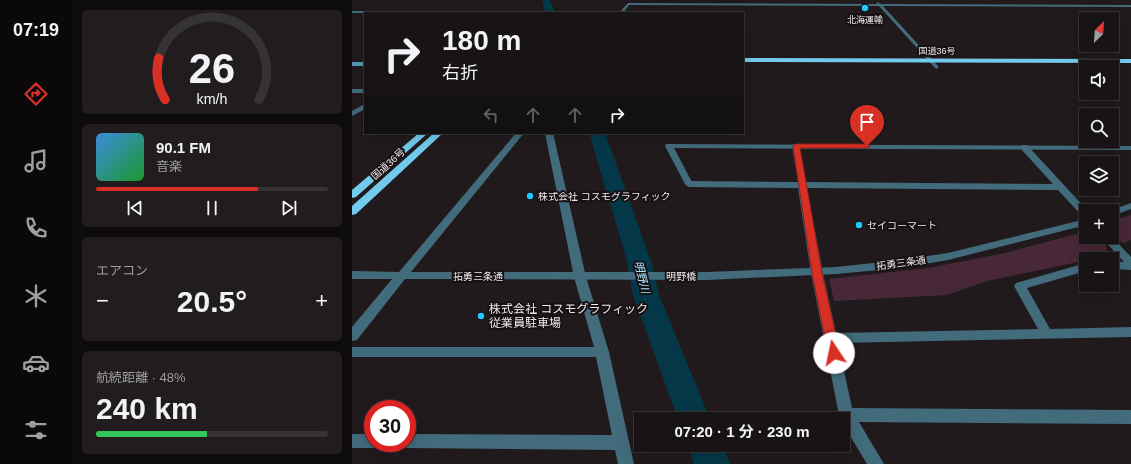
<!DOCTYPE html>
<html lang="ja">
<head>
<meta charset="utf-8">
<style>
	:root { --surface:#181416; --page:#211d1f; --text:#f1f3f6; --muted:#9f9ea1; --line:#363335; --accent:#d93025 }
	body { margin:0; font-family:Helvetica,"Noto Sans JP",sans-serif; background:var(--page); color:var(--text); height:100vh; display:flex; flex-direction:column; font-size:15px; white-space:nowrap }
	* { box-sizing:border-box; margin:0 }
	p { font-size:13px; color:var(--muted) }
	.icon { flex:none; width:22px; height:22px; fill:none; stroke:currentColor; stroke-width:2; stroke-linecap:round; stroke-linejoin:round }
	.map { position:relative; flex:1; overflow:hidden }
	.side { display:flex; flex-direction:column; gap:10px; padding:10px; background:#0d0b0c; width:280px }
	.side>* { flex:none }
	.top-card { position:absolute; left:12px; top:12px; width:380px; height:122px; border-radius:0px; box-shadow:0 4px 16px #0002,0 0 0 1px var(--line); background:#181416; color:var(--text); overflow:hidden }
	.needle { width:26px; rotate:25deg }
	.tools { position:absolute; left:727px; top:12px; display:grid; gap:8px }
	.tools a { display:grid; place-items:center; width:40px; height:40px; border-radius:0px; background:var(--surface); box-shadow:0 4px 16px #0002,0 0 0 1px var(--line); font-size:20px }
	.speed { position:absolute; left:12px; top:400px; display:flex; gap:8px; font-size:20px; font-weight:700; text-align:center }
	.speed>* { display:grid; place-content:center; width:52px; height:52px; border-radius:50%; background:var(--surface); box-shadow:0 4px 16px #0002,0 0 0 1px var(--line); line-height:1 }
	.speed .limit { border:6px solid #d22; background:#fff; color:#111 }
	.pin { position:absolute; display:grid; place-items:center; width:34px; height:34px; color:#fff; margin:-41px -17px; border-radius:50% 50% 50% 0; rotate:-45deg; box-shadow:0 0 4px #0007 }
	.pin .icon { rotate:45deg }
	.me { position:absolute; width:44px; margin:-22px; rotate:349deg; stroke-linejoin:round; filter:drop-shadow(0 0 3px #0008) }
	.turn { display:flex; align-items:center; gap:14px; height:84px; padding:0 12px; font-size:18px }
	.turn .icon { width:52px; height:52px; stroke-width:2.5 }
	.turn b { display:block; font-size:28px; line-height:34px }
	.lanes { display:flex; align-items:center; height:38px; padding:0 12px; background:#0003; justify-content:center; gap:20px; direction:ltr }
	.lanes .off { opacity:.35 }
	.big { font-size:30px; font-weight:700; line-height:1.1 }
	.side .tile { flex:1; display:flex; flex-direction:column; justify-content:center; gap:6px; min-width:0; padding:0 14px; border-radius:6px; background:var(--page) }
	.side .dial { align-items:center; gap:0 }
	.dial svg { height:104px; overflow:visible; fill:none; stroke:var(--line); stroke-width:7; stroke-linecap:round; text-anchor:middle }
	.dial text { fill:var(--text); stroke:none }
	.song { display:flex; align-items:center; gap:12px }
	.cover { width:48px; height:48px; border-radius:6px; background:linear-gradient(135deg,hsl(210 70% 55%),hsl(130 70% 35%)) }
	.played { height:4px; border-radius:2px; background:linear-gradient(90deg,var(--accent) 70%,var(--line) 70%) }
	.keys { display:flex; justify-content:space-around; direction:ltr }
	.heat { display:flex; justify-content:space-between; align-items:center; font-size:22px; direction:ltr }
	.charge { height:6px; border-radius:3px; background:linear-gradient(90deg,#34c759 48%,var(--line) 0) }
	.trip { position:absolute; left:282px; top:412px; width:216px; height:40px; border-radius:0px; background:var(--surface); box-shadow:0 4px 16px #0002,0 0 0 1px var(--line); font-weight:700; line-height:40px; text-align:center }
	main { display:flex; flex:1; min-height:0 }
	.tabs { display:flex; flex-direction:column; width:72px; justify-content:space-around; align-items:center; background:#0a0809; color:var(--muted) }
	.tabs .icon { width:28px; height:28px }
	.tabs .selected { color:var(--accent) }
	.tabs b { font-size:18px; color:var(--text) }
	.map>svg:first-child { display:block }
	.green { fill:#482838 }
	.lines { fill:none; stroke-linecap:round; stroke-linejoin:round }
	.river { fill:#043848; fill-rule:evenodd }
	.minor { fill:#426b7c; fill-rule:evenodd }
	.tertiary { fill:#426b7c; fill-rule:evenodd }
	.secondary { fill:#5498b3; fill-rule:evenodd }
	.trunk { fill:#72caec; fill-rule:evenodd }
	.route { fill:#d93025; stroke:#8d1f18 }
	.poi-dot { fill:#1ec9fd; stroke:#171114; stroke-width:1.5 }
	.labels { text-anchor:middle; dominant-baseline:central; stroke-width:4; stroke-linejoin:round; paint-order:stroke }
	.far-poi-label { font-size:9px; fill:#eee9eb; stroke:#171114 }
	.far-street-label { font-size:9px; fill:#eee9eb; stroke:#171114 }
	.street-label { font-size:10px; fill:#eee9eb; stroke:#171114 }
	.poi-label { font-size:10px; fill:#eee9eb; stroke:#171114; text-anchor:start }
	.water-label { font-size:11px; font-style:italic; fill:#a9e5fe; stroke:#171114 }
	.near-poi-label { font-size:12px; fill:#eee9eb; stroke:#171114; text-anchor:start }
</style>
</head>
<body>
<main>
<nav class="tabs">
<b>07:19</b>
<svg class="icon selected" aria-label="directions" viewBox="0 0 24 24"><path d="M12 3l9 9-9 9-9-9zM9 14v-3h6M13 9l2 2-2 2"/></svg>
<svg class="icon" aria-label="music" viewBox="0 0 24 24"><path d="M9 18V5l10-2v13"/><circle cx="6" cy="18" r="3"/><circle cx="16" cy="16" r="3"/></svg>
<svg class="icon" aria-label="phone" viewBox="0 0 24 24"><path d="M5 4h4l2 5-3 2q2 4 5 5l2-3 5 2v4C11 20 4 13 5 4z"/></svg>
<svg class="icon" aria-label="climate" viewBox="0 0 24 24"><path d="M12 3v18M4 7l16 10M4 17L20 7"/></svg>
<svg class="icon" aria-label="car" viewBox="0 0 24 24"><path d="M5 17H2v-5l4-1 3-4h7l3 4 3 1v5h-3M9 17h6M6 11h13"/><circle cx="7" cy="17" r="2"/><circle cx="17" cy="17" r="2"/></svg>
<svg class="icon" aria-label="filters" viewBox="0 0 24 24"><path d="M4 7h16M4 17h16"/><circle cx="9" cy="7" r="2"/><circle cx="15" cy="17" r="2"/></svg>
</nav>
<section class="side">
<div class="tile dial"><svg viewBox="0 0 100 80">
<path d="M14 69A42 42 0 1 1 86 69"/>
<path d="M14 69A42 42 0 0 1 9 37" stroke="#d93025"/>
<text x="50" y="56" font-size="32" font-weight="700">26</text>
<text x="50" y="72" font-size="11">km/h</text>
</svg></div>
<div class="tile">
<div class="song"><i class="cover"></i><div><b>90.1 FM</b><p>音楽</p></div></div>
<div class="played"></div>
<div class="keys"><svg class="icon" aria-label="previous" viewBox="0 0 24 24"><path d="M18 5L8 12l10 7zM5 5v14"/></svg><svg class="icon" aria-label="pause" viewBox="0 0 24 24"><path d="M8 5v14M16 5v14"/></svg><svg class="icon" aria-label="next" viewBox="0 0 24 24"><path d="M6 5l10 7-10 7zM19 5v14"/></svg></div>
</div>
<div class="tile"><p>エアコン</p>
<div class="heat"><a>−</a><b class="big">20.5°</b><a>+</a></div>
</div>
<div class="tile"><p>航続距離 · 48%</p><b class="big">240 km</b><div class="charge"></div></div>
</section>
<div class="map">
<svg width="779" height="464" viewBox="0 0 779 464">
	<rect width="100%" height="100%" fill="#201a1d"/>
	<g class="green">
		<path d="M779,215V240L771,243L760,235V221Z"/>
		<path d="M732,232H734V237H748L755,248L754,256L635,281L595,295L482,301L477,279L576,268L653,253Z"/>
	</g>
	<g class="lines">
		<g class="river">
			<path d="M190,0H198L203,13H193Z"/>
			<path d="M237,133H253L299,261L307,295L358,419H326L281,295L275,261Z"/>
			<path d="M335,445H370L378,464H342Z"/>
		</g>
		<g class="minor">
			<path d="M525,2L529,4L779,5V7L531,6L586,66V68L584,69L527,6L277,5L271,13H267L276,3L525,4Z"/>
			<path d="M0,11L154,12L156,13H0Z"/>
			<rect x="0" y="89" width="13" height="4"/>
			<path d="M13,104V109L0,116V111Z"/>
			<path d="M193,133H201L234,277L257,352L282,464H266L263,450L55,448L50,446L48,443H55V434L260,435L244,357H0V347H242L222,277Z"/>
			<path d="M441,144H444L448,146L454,182L701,184L669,149V145H675L736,211H734V218L731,217L706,190L455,188L471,273L484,333L686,329L662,286L664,283L734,263V271L675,288L698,329L779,327V337L486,343L500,408L779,410V424L507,422L532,464H515L491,424V419H488L487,415L459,273L446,188L337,187L333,184L337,181L446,182L440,146Z"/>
			<path d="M749,237H760L779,257V270L760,269V261L772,262Z"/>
			<path d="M0,434H21V443H28L26,446L21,448H0Z"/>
		</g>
		<g class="tertiary">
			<path d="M164,133H172L59,272H355L484,267L549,260L596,253L734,219V225L596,260L549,268L484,274L355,280L53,279L5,340L0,341V327L40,279H0V271L47,272Z"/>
			<path d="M314,144L779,146V150L322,148L341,184L337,187L333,184L313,146Z"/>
			<path d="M779,203V209L760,216V211H757Z"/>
		</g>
		<rect class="secondary" x="0" y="62" width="13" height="4"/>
		<g class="trunk">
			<path d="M391,58L779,59V63L391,62Z"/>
			<path d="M67,133H76L4,197L0,198V190Z"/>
			<path d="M82,133H91L4,214L0,215V206Z"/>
		</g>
	</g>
	<path class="route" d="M515,144L518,146L517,148H448L470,273L488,353L486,357L482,358L478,357L476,353L460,273L441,146L444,144Z"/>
	<g class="poi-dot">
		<circle cx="513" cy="8" r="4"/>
		<circle cx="178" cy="196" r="4"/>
		<circle cx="507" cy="225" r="4"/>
		<circle cx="129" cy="316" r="4"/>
	</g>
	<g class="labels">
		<g class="far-poi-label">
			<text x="513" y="20">北海運輸</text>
		</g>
		<g class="far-street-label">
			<text x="585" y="51">国道36号</text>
		</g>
		<g class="street-label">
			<text transform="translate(36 164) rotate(-42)">国道36号</text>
			<text transform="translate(549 263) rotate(-8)">拓勇三条通</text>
			<text x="126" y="276">拓勇三条通</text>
			<text x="329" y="276">明野橋</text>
		</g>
		<g class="poi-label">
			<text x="186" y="196">株式会社 コスモグラフィック</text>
			<text x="515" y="225">セイコーマート</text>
		</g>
		<g class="water-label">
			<text transform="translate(290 277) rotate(76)">明野川</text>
		</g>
		<g class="near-poi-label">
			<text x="137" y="309">株式会社 コスモグラフィック<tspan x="137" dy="14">従業員駐車場</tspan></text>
		</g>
	</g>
</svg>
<div class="tools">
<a><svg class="needle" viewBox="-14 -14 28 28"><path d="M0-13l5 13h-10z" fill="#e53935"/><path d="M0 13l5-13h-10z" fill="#9f9ea1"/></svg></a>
<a><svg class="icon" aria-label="sound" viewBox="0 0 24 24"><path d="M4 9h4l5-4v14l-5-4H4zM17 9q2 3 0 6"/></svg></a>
<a><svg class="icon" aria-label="search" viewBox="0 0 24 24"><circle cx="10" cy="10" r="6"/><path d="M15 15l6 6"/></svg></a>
<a><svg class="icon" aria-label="layers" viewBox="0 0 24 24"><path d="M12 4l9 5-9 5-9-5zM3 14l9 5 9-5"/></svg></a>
<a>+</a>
<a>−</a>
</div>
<div class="speed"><div class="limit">30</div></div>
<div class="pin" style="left:515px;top:146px;background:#d93025"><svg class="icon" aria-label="arrive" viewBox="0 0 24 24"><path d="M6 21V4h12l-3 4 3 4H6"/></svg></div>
<svg class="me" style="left:482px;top:353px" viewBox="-20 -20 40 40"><circle r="19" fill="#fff"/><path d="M0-13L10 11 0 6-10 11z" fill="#d93025"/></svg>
<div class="trip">07:20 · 1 分 · 230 m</div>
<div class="top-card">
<div class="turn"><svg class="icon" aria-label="right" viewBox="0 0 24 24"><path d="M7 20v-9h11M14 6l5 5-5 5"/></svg><div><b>180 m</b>右折</div></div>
<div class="lanes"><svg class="icon off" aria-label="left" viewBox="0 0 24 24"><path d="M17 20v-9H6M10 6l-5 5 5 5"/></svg><svg class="icon off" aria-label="ahead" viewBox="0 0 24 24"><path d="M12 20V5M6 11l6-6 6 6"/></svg><svg class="icon off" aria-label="ahead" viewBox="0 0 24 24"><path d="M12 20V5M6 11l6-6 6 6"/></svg><svg class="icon" aria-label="right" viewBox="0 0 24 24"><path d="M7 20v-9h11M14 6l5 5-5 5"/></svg></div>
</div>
</div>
</main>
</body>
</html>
